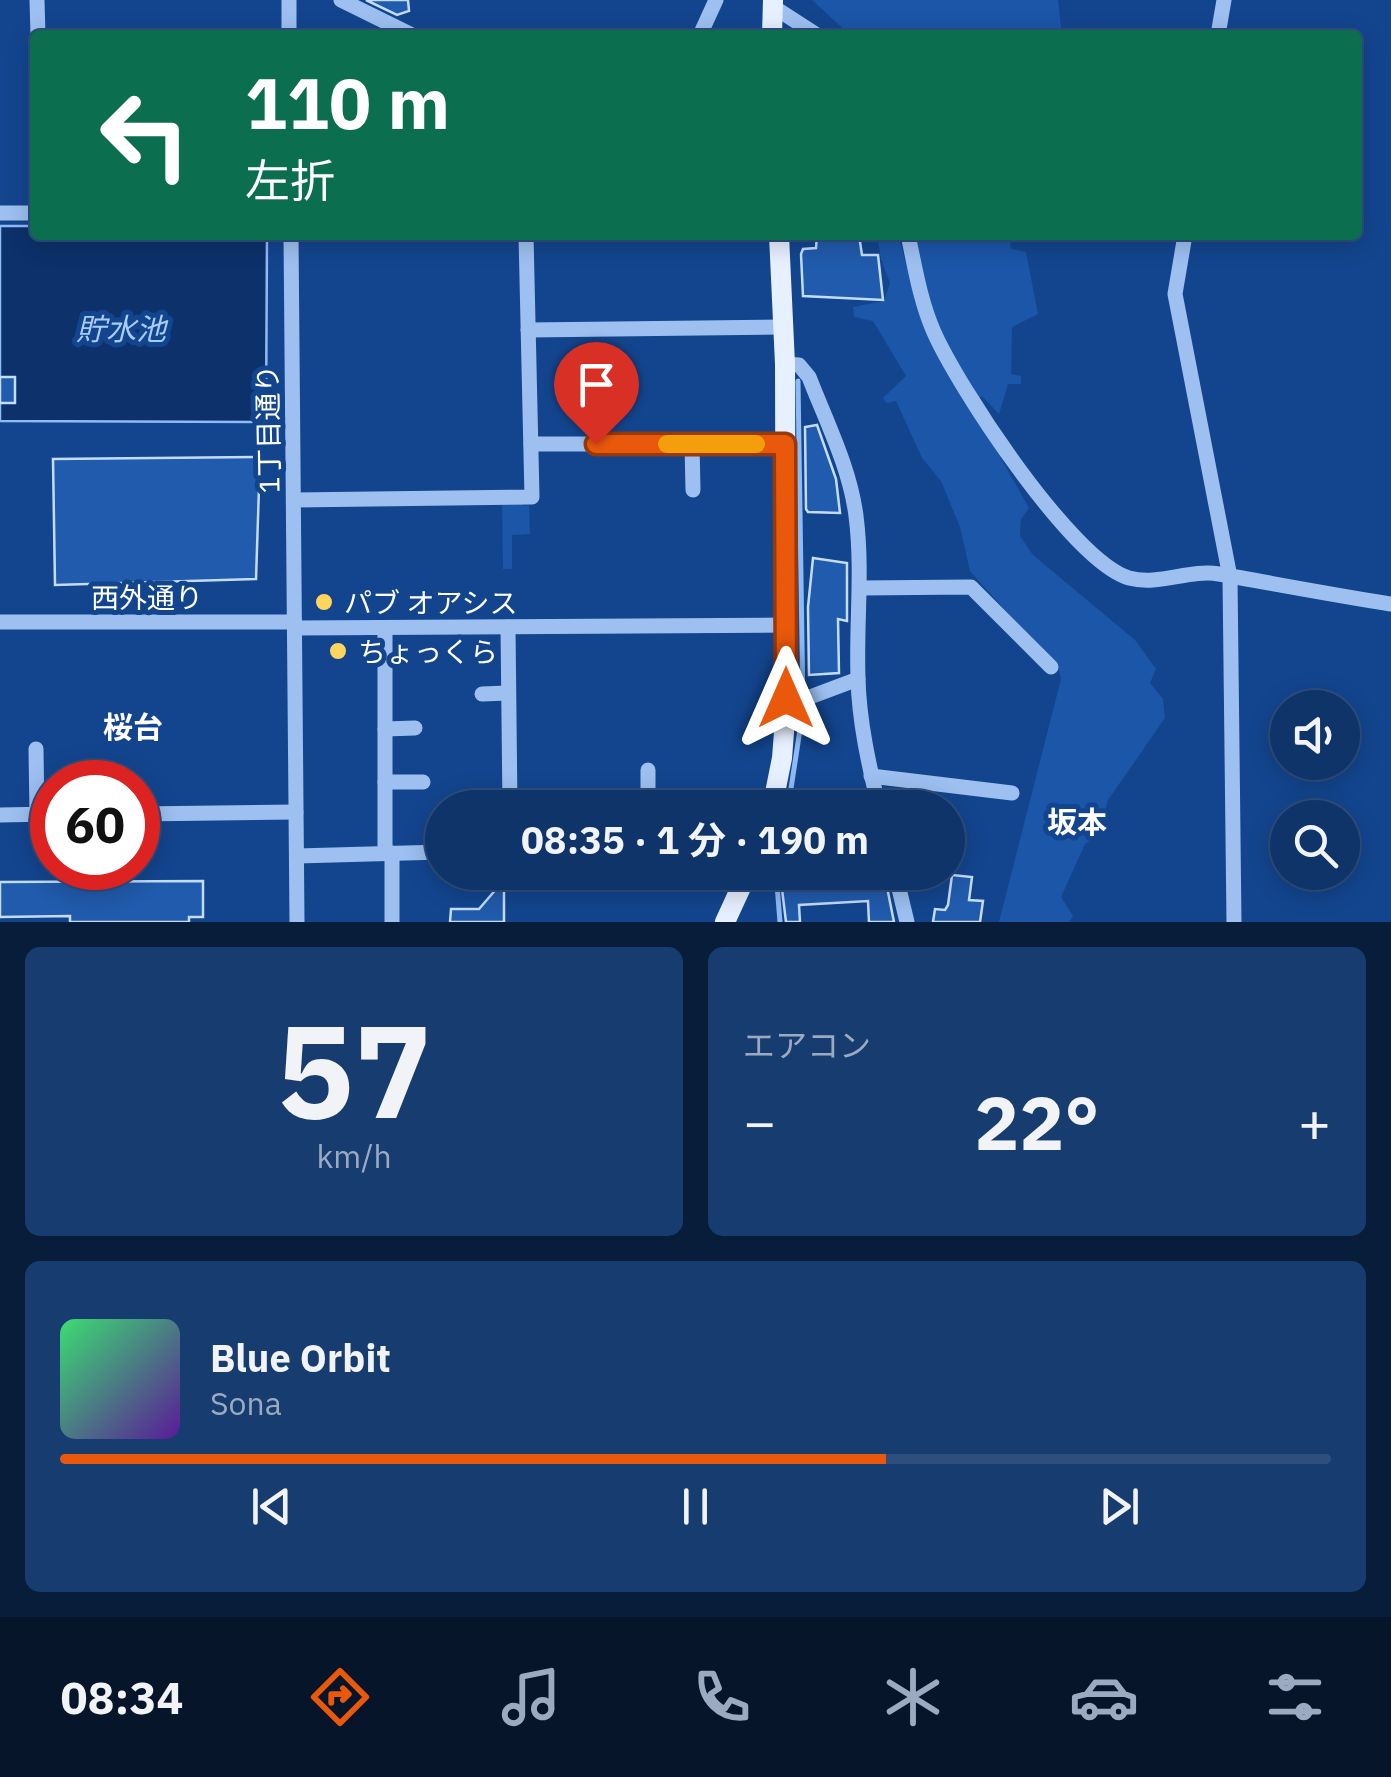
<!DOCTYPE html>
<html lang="ja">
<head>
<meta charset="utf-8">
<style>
	:root { --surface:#0e346a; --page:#173c70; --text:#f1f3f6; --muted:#9baac1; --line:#2e4f7e; --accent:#ea580c }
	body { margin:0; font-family:"IBM Plex Sans","Noto Sans JP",sans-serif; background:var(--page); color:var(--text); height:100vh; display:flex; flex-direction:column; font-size:38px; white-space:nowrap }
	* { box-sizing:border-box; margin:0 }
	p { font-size:32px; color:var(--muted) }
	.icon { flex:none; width:55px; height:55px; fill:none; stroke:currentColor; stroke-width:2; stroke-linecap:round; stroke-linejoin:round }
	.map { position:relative; height:922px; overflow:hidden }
	.side { display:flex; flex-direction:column; gap:25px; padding:25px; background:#081d3a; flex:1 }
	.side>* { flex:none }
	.guide { position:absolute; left:30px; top:30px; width:1332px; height:210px; border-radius:10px; box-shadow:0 5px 25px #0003,0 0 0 2px var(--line); background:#0b6e4f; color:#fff; overflow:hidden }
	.tools { position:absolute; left:1270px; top:690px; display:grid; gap:20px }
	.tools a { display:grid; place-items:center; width:90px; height:90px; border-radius:50%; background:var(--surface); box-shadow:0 5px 25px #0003,0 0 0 2px var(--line); font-size:50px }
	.speed { position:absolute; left:30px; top:760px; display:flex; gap:20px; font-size:50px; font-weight:700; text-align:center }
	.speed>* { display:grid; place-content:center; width:130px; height:130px; border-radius:50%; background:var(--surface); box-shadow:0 5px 25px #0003,0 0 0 2px var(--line); line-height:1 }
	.speed .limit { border:15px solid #d22; background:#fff; color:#111 }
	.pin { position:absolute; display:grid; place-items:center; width:85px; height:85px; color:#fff; margin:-102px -42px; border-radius:50% 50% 50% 0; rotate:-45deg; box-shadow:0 0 10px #0007 }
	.pin .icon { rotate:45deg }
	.me { position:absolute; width:110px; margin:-55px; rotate:0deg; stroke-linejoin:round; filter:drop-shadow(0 0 8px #0008) }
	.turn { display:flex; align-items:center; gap:35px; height:210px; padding:0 50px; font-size:45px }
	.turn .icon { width:130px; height:130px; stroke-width:2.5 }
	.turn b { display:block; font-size:70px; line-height:85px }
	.big { font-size:75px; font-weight:700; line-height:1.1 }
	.side .card { flex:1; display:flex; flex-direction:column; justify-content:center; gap:15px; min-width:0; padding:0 35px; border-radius:15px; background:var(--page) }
	.side .dial { align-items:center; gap:0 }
	.dial b { font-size:130px; line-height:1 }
	.song { display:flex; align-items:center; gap:30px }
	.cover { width:120px; height:120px; border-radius:15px; background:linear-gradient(135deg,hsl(140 70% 55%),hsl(270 70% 35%)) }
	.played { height:10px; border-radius:5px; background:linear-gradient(90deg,var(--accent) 65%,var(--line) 65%) }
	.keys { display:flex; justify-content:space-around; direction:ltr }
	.heat { display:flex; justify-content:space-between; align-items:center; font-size:55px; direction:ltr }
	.side .tiles { flex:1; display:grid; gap:25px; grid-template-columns:1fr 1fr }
	.card:last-child { grid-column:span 2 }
	.trip { position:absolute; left:425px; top:790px; width:540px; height:100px; border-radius:50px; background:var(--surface); box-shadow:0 5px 25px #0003,0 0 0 2px var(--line); font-weight:700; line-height:100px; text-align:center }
	.tabs { display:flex; height:160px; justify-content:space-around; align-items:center; background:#06152a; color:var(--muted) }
	.tabs .icon { width:70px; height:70px }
	.tabs .current { color:var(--accent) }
	.tabs b { font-size:45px; color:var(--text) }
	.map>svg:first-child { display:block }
	.green { fill:#1b56a8 }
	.water { fill:#0c316b; stroke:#8fbbf4; stroke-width:2.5 }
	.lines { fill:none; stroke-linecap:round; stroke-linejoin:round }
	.stream { stroke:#8fbbf4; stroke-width:5 }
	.building { fill:#215bad; stroke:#c4dcfc; stroke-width:2.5 }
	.minor { stroke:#9dc0f1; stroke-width:15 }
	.major { stroke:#e7f0ff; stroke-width:20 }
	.route-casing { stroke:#983908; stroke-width:25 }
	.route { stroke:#ea580c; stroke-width:18 }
	.slow { stroke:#f59e0b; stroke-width:18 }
	.poi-dot { fill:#ffd65d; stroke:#13458e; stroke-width:4 }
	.labels { text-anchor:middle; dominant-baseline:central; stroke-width:10; stroke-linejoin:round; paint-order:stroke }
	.street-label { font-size:28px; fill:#fff; stroke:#13458e }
	.poi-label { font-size:28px; fill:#fff; stroke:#13458e; text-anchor:start }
	.water-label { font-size:30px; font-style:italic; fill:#a9cbf8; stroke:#13458e }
	.neighbourhood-label { font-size:30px; font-weight:bold; fill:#fff; stroke:#13458e }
</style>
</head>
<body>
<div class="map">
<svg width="1391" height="922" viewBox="0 0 1391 922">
	<rect width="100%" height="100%" fill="#13458e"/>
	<g class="green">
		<path d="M812,0H1058L1062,35H850Z"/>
		<path d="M877,235H898L910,278L913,235H1009L1011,249L1026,252L1038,314L1012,327L1011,374L1021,376V384H1008L999,414L982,396L970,404L1029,508L1021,519L1020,536L1033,555L1135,640L1156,669L1150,683L1163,699L1165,718L1108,800L1098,836L1085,844L1061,897L1073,916L1069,922H999L1061,679L1059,670L970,571L960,527L941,481L922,458L896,401L886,403L883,398L906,376L873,321L854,317L853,307L884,301L890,283L881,259Z"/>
		<path d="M523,501V506L529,505L530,534L512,535V569H503L502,502Z"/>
	</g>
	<path class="water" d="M0,226H35V235H267L266,422L0,421Z"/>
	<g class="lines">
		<g class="stream">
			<path d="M788,808L803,710L798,381"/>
			<path d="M776,872L780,922"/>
		</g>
	</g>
	<g class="building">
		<path d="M366,0H408L409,11L397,15Z"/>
		<path d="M817,235H859L862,255H878L883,300L803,296L801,254L803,249L816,248Z"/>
		<rect x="0" y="377" width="15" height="26"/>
		<path d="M817,425L836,479L840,513L808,512L806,509L805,427Z"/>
		<path d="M260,457L256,579L55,585L53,459Z"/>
		<path d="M813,558L847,563V621L838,619L839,673L809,675L808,607Z"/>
		<path d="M864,874L874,875L873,885L887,887L894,922H869L868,901L799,905L800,922H786L782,889L802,886V878Z"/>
		<path d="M952,875L972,877L969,900L983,901L980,922H933L935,909L945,910L948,905Z"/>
		<path d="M504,880V922H450L451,909H479Z"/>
		<path d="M203,881V917H189V922H70V916L0,917V882Z"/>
	</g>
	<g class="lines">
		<g class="minor">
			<path d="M37,0L38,35"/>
			<path d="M289,0V35"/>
			<path d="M341,0L412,35"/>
			<path d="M772,6L817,35"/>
			<path d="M700,35L716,0"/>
			<path d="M1218,35L1224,0"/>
			<path d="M0,213H35"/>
			<path d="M291,235L297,922"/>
			<path d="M908,235C915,267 920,300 933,330C957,386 1072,561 1129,578C1159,586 1189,569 1219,574C1276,584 1334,595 1391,604"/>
			<path d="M1185,235L1175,294L1230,577L1234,922"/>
			<path d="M528,330L783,327"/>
			<path d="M785,364L799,365L809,377C826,421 850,468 856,516C863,570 856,624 858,678C859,722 869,765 879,808"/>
			<path d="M531,444H785"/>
			<path d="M692,444L693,490"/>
			<path d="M294,500L532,497L526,235"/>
			<path d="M860,588L971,587L1051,667"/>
			<path d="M0,622H295"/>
			<path d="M508,627L510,808"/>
			<path d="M295,628L786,625"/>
			<path d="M385,628V853"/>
			<path d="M482,694L508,693"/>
			<path d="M786,698L810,697L858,679"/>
			<path d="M385,729L415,728"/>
			<path d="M36,749L37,815"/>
			<path d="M871,776L1012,793"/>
			<path d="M385,782H423"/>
			<path d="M571,796V808"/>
			<path d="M648,808V770"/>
			<path d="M138,814L296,812"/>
			<path d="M0,815L52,814"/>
			<path d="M392,853V922"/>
			<path d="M297,856L442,852"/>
			<path d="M895,872L907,922"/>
		</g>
		<g class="major">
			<path d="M772,35L773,0"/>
			<path d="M772,808L782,758L786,706L785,364L779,235"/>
			<path d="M725,922L748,872"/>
		</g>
	</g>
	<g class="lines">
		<g class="route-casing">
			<path id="route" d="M596,444H785L786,698"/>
		</g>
		<use href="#route" class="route"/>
		<path class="slow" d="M667,444H756"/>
	</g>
	<g class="poi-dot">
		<circle cx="324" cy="602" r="10"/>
		<circle cx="338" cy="651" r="10"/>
	</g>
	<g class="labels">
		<g class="street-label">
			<text transform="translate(268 429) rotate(-91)">1丁目通り</text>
			<text x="147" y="597">西外通り</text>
		</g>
		<g class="poi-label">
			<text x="344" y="602">パブ オアシス</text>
			<text x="358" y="651">ちょっくら</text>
		</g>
		<g class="water-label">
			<text x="121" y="328">貯水池</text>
		</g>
		<g class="neighbourhood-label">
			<text x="133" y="726">桜台</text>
			<text x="1077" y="821">坂本</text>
		</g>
	</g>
</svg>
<div class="tools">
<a><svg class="icon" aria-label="sound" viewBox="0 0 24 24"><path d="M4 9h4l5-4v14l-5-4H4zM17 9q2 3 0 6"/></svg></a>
<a><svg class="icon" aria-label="search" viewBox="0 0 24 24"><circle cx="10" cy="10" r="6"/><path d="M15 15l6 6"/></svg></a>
</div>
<div class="speed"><div class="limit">60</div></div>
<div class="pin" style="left:596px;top:444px;background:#d93025"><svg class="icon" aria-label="arrive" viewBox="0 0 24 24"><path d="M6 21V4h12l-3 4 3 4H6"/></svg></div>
<svg class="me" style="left:786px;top:698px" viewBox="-20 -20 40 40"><path d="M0-17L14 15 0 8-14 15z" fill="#ea580c" stroke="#fff" stroke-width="4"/></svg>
<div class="trip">08:35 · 1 分 · 190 m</div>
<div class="guide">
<div class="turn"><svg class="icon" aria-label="left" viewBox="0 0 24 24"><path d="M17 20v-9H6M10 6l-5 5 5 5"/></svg><div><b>110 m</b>左折</div></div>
</div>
</div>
<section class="side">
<div class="tiles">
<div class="card dial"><b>57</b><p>km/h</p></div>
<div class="card"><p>エアコン</p>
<div class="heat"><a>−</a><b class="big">22°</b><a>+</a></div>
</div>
<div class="card">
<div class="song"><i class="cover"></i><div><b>Blue Orbit</b><p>Sona</p></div></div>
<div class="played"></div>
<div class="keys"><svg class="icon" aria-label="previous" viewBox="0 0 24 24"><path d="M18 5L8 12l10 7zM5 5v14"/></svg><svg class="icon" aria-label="pause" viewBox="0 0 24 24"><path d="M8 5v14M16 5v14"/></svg><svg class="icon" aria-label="next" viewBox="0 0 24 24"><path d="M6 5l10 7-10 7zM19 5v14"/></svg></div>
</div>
</div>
</section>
<nav class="tabs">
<b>08:34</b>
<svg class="icon current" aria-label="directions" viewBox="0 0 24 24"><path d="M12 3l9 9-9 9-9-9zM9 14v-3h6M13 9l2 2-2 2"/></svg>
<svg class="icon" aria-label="music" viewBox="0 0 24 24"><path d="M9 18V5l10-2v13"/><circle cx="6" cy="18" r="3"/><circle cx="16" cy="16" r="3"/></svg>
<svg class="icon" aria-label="phone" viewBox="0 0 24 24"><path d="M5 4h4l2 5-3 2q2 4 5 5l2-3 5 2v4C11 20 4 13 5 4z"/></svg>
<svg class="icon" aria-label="climate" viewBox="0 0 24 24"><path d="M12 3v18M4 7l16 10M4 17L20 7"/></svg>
<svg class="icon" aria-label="car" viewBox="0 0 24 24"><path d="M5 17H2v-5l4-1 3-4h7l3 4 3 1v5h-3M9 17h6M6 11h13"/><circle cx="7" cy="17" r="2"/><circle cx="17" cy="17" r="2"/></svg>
<svg class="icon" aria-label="filters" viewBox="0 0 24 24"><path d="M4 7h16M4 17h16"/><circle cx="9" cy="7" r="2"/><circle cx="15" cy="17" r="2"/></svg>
</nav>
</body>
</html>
